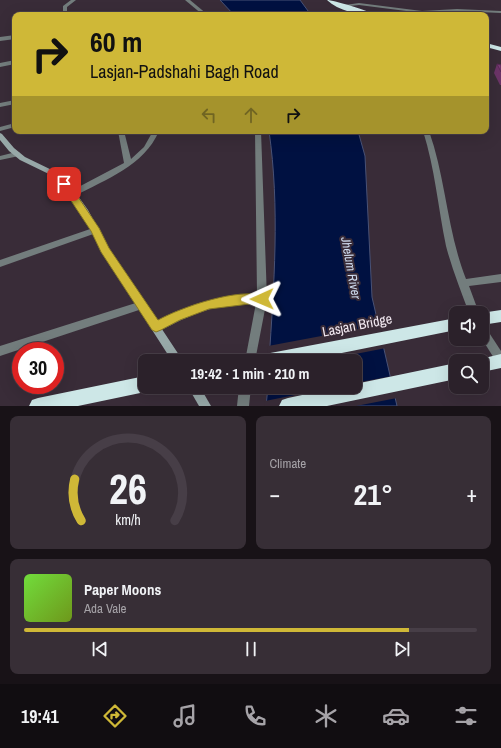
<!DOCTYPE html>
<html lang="en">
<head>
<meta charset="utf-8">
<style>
	:root { --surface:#2b212a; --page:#372e36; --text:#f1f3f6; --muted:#a6a3a8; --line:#473e47; --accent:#cfb837 }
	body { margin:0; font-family:"Archivo Narrow",sans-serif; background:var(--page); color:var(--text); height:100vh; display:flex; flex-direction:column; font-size:15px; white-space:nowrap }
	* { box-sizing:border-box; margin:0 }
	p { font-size:13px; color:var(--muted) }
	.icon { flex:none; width:22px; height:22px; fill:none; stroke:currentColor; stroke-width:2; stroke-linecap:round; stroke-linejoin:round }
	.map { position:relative; height:406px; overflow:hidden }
	.details { display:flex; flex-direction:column; gap:10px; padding:10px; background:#181217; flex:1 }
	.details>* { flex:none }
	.guide { position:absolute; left:12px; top:12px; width:477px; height:122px; border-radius:8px; box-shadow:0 4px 16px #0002,0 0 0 1px var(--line); background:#cfb837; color:#111; overflow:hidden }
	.tools { position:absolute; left:449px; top:306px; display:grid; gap:8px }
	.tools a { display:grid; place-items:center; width:40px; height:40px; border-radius:8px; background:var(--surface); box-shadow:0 4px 16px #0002,0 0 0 1px var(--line); font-size:20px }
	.speed { position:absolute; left:12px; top:342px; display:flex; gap:8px; font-size:20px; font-weight:700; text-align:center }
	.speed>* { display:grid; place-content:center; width:52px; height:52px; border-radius:50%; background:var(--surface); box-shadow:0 4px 16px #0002,0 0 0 1px var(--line); line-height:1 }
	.speed .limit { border:6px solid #d22; background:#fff; color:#111 }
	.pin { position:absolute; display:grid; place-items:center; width:34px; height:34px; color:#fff; margin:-17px; border-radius:8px; box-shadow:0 2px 6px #0006 }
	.me { position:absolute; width:44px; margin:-22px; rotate:269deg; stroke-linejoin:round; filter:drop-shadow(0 0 3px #0008) }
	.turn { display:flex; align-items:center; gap:14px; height:84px; padding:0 12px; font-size:18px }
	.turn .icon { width:52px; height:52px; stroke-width:2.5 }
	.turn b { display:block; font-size:28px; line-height:34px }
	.lanes { display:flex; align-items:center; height:38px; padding:0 12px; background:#0003; justify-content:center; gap:20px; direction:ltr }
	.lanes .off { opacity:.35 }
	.big { font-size:30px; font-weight:700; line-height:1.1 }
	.details .tile { flex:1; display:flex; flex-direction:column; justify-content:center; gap:6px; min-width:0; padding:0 14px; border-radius:8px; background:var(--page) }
	.details .dial { align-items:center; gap:0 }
	.dial svg { height:104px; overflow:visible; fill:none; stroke:var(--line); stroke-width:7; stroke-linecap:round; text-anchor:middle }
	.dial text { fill:var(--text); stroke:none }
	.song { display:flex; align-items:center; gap:12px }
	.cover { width:48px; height:48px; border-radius:6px; background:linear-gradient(135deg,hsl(100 70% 55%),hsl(80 70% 35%)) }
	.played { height:4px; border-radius:2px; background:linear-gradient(90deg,var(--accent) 85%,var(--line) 85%) }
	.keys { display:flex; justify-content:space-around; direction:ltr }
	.heat { display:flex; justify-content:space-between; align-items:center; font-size:22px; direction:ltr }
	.details .tiles { flex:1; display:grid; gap:10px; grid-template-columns:1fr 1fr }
	.tile:last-child { grid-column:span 2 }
	.trip { position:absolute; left:138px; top:354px; width:224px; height:40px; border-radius:8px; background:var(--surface); box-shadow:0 4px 16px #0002,0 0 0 1px var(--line); font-weight:700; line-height:40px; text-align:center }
	.menu { display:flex; height:64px; justify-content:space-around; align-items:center; background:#110d11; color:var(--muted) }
	.menu .icon { width:28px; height:28px }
	.menu .selected { color:var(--accent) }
	.menu b { font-size:18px; color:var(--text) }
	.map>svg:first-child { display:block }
	.water { fill:#001141; stroke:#495276 }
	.pier { fill:#392c38 }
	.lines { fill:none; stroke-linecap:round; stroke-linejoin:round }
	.street { fill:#737d7d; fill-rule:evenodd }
	.secondary { fill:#97a8a8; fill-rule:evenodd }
	.highway { fill:#cde7e7; fill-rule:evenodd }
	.wall { fill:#6c3468 }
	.building { fill:#7d3c79; stroke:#582a55 }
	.route { fill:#cfb837; stroke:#877824 }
	.labels { text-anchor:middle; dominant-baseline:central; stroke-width:4; stroke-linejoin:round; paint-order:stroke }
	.water-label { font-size:13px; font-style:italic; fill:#d0dcf0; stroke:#392c38 }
	.near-street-label { font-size:14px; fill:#f3eaf2; stroke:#392c38 }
</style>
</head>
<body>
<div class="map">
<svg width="501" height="406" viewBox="0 0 501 406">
	<rect width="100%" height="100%" fill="#392c38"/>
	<g class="water">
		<path d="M220,0H300L311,15H234Z"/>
		<path d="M269,131H358L365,156L372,297L397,406H266L268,387H355V361H269C274,285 280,207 269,131Z"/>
	</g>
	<g class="pier">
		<path d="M380,325L386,348L320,361H267L268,346Z"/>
		<path d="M392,376L397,398L356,406H264L265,401L335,387H355V383Z"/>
	</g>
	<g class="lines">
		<g class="street">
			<path d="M71,0H76L67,7V12L70,15H65L63,12V6Z"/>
			<path d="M185,0H190L208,15H203Z"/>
			<path d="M359,3L422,11L457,9L501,11V13L457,11L422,13L359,5L340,7L338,6Z"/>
			<path d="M15,35V39L0,41V37Z"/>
			<path d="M15,60V64L0,67V63Z"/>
			<path d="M15,100V104L0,107V103Z"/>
			<path d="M15,123V127L0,131V127Z"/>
			<path d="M118,131H124L131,159L144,147L153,131H159C144,166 106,179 75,196H69L68,194L69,192L124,163Z"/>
			<path d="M255,131H261L267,299L255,361H245L256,303C232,303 208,308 186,318C176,322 167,328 157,331L153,330L152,327C155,321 164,318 170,316C198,303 226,296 257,295Z"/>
			<path d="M423,131H429C446,179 447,231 466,279L501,274V282L469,286L479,313H469C461,291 452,269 446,246C438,207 435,169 423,131Z"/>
			<path d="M16,152H19L20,154L19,156L0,160V156Z"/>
			<path d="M96,227L99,228L100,230L99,232L0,267V260Z"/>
			<path d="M142,301L145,302L147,305L145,308L0,356V346Z"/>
			<path d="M482,327L486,328L501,351V365L497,363L482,339Z"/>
			<path d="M239,387H251L249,406H237Z"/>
		</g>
		<g class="secondary">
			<path d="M0,133L2,134L14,148L25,157L58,173L68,182L88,210L109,249L183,361H172L102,252L81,212L63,186L53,176L20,160L9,151L0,140Z"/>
			<path d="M188,387H200L211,406H199Z"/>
		</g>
		<g class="highway">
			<path d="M327,0C333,0 370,11 375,15C359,15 338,11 327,0Z"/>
			<path d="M486,43L501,47V51L486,47Z"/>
			<path d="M501,310V322L482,325L481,313Z"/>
			<path d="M456,318V330L302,361H257L259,356L265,354Z"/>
			<path d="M501,354V368L482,372V361L476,360Z"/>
			<path d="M456,363V379L327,406H279L282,400L288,398L340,387H355V384Z"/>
			<path d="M145,376V387H152L151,390L145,392L78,406H29L32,400L38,398Z"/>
		</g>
	</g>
	<path class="wall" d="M497,64L501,65V85H500L494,73Z"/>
	<path class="building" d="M497,64L501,65V72Z"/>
	<path class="route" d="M64,181L68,182L99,228L109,248L158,320C182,307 239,287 266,296L267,299L266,302L209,309L180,320L161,330L156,332L152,330L101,252L91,231L60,184Z"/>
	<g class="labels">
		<g class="water-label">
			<text transform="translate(351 268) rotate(80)">Jhelum River</text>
		</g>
		<g class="near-street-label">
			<text transform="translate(357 325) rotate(-11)">Lasjan Bridge</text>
		</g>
	</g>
</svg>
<div class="tools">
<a><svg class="icon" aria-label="sound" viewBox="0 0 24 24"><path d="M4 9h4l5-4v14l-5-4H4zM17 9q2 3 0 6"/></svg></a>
<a><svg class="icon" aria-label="search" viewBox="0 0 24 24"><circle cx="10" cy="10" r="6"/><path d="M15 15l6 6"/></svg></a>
</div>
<div class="speed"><div class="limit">30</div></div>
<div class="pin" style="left:64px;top:184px;background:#d93025"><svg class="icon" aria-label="arrive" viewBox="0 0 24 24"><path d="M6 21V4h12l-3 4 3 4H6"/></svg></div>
<svg class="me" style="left:262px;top:299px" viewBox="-20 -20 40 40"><path d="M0-17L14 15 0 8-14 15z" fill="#cfb837" stroke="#fff" stroke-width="4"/></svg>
<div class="trip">19:42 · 1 min · 210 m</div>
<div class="guide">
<div class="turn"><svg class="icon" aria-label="right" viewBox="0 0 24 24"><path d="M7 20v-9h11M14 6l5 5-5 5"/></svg><div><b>60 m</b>Lasjan-Padshahi Bagh Road</div></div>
<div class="lanes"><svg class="icon off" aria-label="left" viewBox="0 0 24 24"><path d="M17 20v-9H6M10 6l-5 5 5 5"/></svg><svg class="icon off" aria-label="ahead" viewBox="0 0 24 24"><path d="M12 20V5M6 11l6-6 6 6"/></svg><svg class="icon" aria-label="right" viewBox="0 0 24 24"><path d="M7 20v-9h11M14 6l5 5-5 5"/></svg></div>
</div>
</div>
<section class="details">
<div class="tiles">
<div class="tile dial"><svg viewBox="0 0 100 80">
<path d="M14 69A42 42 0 1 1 86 69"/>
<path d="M14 69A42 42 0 0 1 9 37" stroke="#cfb837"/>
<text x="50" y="56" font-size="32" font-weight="700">26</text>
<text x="50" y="72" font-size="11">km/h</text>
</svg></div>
<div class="tile"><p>Climate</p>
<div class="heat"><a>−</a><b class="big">21°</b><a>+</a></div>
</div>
<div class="tile">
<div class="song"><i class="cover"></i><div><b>Paper Moons</b><p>Ada Vale</p></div></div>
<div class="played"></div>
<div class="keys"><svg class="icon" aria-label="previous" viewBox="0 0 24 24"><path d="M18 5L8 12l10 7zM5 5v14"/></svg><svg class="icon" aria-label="pause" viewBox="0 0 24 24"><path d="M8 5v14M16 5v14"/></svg><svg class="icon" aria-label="next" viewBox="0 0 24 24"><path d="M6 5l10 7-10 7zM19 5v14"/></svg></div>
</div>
</div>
</section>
<nav class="menu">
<b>19:41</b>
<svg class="icon selected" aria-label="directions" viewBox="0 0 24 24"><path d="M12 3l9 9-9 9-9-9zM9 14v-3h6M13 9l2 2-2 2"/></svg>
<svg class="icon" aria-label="music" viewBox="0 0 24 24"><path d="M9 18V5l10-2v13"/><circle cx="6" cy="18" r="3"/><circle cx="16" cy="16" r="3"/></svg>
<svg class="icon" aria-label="phone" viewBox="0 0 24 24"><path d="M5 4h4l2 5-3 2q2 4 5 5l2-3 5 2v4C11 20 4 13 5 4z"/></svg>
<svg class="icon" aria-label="climate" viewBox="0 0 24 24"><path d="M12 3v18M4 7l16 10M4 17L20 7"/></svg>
<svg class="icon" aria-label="car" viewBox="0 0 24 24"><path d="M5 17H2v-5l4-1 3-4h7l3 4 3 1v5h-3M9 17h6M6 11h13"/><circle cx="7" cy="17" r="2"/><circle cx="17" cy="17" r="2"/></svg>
<svg class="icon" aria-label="filters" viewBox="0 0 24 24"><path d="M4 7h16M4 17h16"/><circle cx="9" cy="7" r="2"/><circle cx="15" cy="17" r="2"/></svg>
</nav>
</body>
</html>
